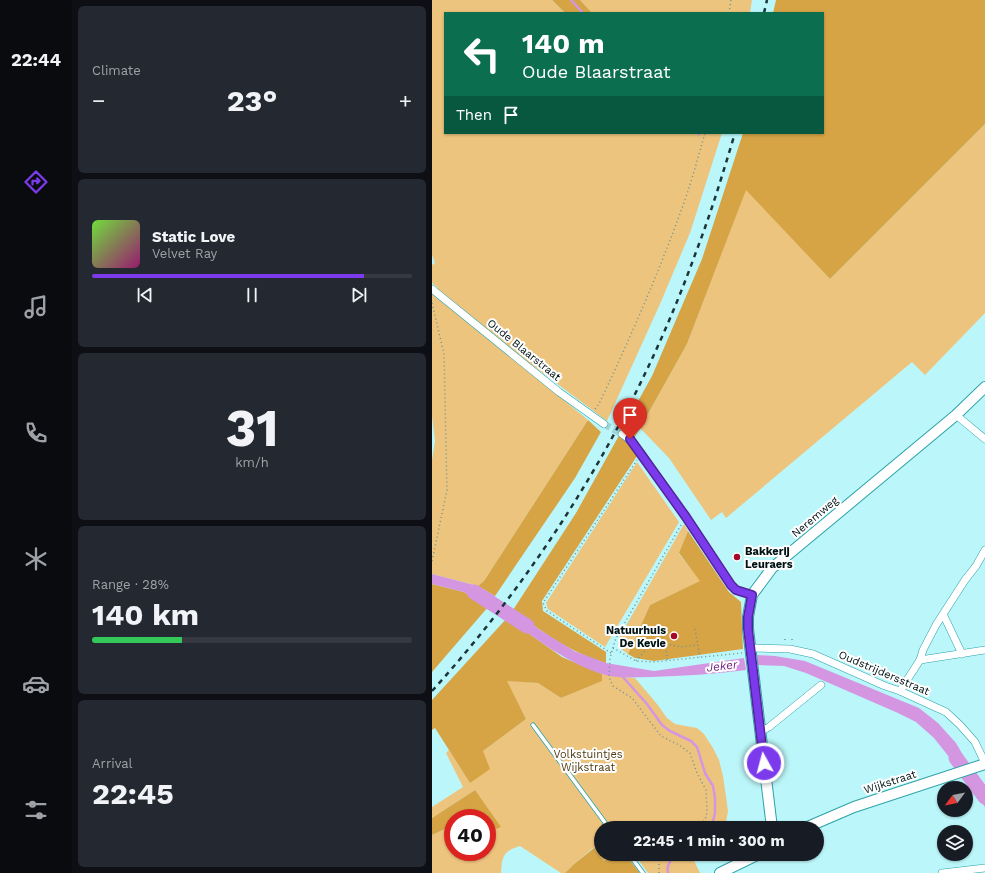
<!DOCTYPE html>
<html lang="en">
<head>
<meta charset="utf-8">
<style>
	:root { --surface:#171b24; --page:#242831; --text:#f1f3f6; --muted:#9ea1a6; --line:#363941; --accent:#7c3aed }
	body { margin:0; font-family:"Work Sans",sans-serif; background:var(--page); color:var(--text); height:100vh; display:flex; flex-direction:column; font-size:15px; white-space:nowrap }
	* { box-sizing:border-box; margin:0 }
	p { font-size:13px; color:var(--muted) }
	.icon { flex:none; width:22px; height:22px; fill:none; stroke:currentColor; stroke-width:2; stroke-linecap:round; stroke-linejoin:round }
	.map { position:relative; flex:1; overflow:hidden }
	.details { display:flex; flex-direction:column; gap:6px; padding:6px; background:#0d0f14; width:360px }
	.details>* { flex:none }
	.top-card { position:absolute; left:12px; top:12px; width:380px; height:122px; border-radius:0px; box-shadow:0 1px 3px #0004; background:#0b6e4f; color:#fff; overflow:hidden }
	.needle { width:26px; rotate:238deg }
	.fabs { position:absolute; left:505px; top:781px; display:grid; gap:8px }
	.fabs a { display:grid; place-items:center; width:36px; height:36px; border-radius:50%; background:var(--surface); box-shadow:0 1px 3px #0004; font-size:20px }
	.speed { position:absolute; left:12px; top:809px; display:flex; gap:8px; font-size:20px; font-weight:700; text-align:center }
	.speed>* { display:grid; place-content:center; width:52px; height:52px; border-radius:50%; background:var(--surface); box-shadow:0 1px 3px #0004; line-height:1 }
	.speed .limit { border:6px solid #d22; background:#fff; color:#111 }
	.pin { position:absolute; display:grid; place-items:center; width:34px; height:34px; color:#fff; margin:-41px -17px; border-radius:50% 50% 50% 0; rotate:-45deg; box-shadow:0 0 4px #0007 }
	.pin .icon { rotate:45deg }
	.me { position:absolute; width:44px; margin:-22px; rotate:353deg; stroke-linejoin:round; filter:drop-shadow(0 0 3px #0008) }
	.turn { display:flex; align-items:center; gap:14px; height:84px; padding:0 12px; font-size:18px }
	.turn .icon { width:52px; height:52px; stroke-width:2.5 }
	.turn b { display:block; font-size:28px; line-height:34px }
	.then { display:flex; align-items:center; height:38px; padding:0 12px; background:#0003; gap:8px; font-size:15px }
	.big { font-size:30px; font-weight:700; line-height:1.1 }
	.details .tile { flex:1; display:flex; flex-direction:column; justify-content:center; gap:6px; min-width:0; padding:0 14px; border-radius:6px; background:var(--page) }
	.details .dial { align-items:center; gap:0 }
	.dial b { font-size:52px; line-height:1 }
	.song { display:flex; align-items:center; gap:12px }
	.cover { width:48px; height:48px; border-radius:6px; background:linear-gradient(135deg,hsl(100 70% 55%),hsl(320 70% 35%)) }
	.played { height:4px; border-radius:2px; background:linear-gradient(90deg,var(--accent) 85%,var(--line) 85%) }
	.keys { display:flex; justify-content:space-around; direction:ltr }
	.heat { display:flex; justify-content:space-between; align-items:center; font-size:22px; direction:ltr }
	.charge { height:6px; border-radius:3px; background:linear-gradient(90deg,#34c759 28%,var(--line) 0) }
	.trip { position:absolute; left:162px; top:821px; width:230px; height:40px; border-radius:20px; background:var(--surface); box-shadow:0 1px 3px #0004; font-weight:700; line-height:40px; text-align:center }
	main { display:flex; flex:1; min-height:0 }
	.tabs { display:flex; flex-direction:column; width:72px; justify-content:space-around; align-items:center; background:#090b0e; color:var(--muted) }
	.tabs .icon { width:28px; height:28px }
	.tabs .selected { color:var(--accent) }
	.tabs b { font-size:18px; color:var(--text) }
	.map>svg:first-child { display:block }
	.green { fill:#edc47d }
	.forest { fill:#d6a445 }
	.water { fill:#d496e1 }
	.lines { fill:none; stroke-linecap:round; stroke-linejoin:round }
	.stream { stroke:#d496e1; stroke-width:2.5 }
	.river { stroke:#d496e1; stroke-width:15 }
	.street-tunnel { stroke:#9fd5d8; stroke-width:7; stroke-dasharray:7 3.5; stroke-linecap:butt }
	.lane-casing { stroke:#2ba2a9; stroke-width:5 }
	.street-casing { stroke:#2ba2a9; stroke-width:8 }
	.secondary-casing { stroke:#2ba2a9; stroke-width:12 }
	.path { stroke:#6a9497; stroke-width:1.5; stroke-dasharray:1 3; stroke-linecap:butt }
	.lane { stroke:#fff; stroke-width:3.5 }
	.street { stroke:#fff; stroke-width:7 }
	.secondary { stroke:#fff; stroke-width:10 }
	.rail { stroke:#1b3437; stroke-width:2.5; stroke-dasharray:5 5; stroke-linecap:butt }
	.route-casing { stroke:#51269a; stroke-width:10 }
	.route { stroke:#7c3aed; stroke-width:7 }
	.poi-dot { fill:#a40728; stroke:#fff; stroke-width:1.5 }
	.labels { text-anchor:middle; dominant-baseline:central; stroke-width:4; stroke-linejoin:round; paint-order:stroke }
	.street-label { font-size:11px; fill:#001315; stroke:#fff }
	.poi-label { font-size:11px; font-weight:bold; fill:#001315; stroke:#fff; text-anchor:start }
	.park-label { font-size:11px; fill:#503c14; stroke:#fff }
	.water-label { font-size:12px; font-style:italic; fill:#712680; stroke:#fff }
</style>
</head>
<body>
<main>
<nav class="tabs">
<b>22:44</b>
<svg class="icon selected" aria-label="directions" viewBox="0 0 24 24"><path d="M12 3l9 9-9 9-9-9zM9 14v-3h6M13 9l2 2-2 2"/></svg>
<svg class="icon" aria-label="music" viewBox="0 0 24 24"><path d="M9 18V5l10-2v13"/><circle cx="6" cy="18" r="3"/><circle cx="16" cy="16" r="3"/></svg>
<svg class="icon" aria-label="phone" viewBox="0 0 24 24"><path d="M5 4h4l2 5-3 2q2 4 5 5l2-3 5 2v4C11 20 4 13 5 4z"/></svg>
<svg class="icon" aria-label="climate" viewBox="0 0 24 24"><path d="M12 3v18M4 7l16 10M4 17L20 7"/></svg>
<svg class="icon" aria-label="car" viewBox="0 0 24 24"><path d="M5 17H2v-5l4-1 3-4h7l3 4 3 1v5h-3M9 17h6M6 11h13"/><circle cx="7" cy="17" r="2"/><circle cx="17" cy="17" r="2"/></svg>
<svg class="icon" aria-label="filters" viewBox="0 0 24 24"><path d="M4 7h16M4 17h16"/><circle cx="9" cy="7" r="2"/><circle cx="15" cy="17" r="2"/></svg>
</nav>
<section class="details">
<div class="tile"><p>Climate</p>
<div class="heat"><a>−</a><b class="big">23°</b><a>+</a></div>
</div>
<div class="tile">
<div class="song"><i class="cover"></i><div><b>Static Love</b><p>Velvet Ray</p></div></div>
<div class="played"></div>
<div class="keys"><svg class="icon" aria-label="previous" viewBox="0 0 24 24"><path d="M18 5L8 12l10 7zM5 5v14"/></svg><svg class="icon" aria-label="pause" viewBox="0 0 24 24"><path d="M8 5v14M16 5v14"/></svg><svg class="icon" aria-label="next" viewBox="0 0 24 24"><path d="M6 5l10 7-10 7zM19 5v14"/></svg></div>
</div>
<div class="tile dial"><b>31</b><p>km/h</p></div>
<div class="tile"><p>Range · 28%</p><b class="big">140 km</b><div class="charge"></div></div>
<div class="tile"><p>Arrival</p><b class="big">22:45</b></div>
</section>
<div class="map">
<svg width="553" height="873" viewBox="0 0 553 873">
	<rect width="100%" height="100%" fill="#bbf7fa"/>
	<g class="green">
		<path d="M0,0H120L133,13H13V133H290L258,233L228,304L175,421L100,365L95,370L156,420L52,581L46,586L0,574V460L3,441L0,416V293L6,288L0,283V265L3,263L0,255Z"/>
		<path d="M148,0H320L318,13H160Z"/>
		<path d="M553,124V313L493,375L480,362L294,518L290,512L279,520L237,458L208,428L255,344L314,189L398,279Z"/>
		<path d="M205,462L247,522L173,647L116,609L114,603Z"/>
		<path d="M252,524L256,531L247,554L269,581L218,605L196,654L189,649L186,645L187,638Z"/>
		<path d="M170,674L191,677L203,678L225,704L235,718L243,724L265,728L272,734L281,748L287,760L291,776L296,811L293,828H169V854H182L172,861L161,848L141,865L133,873H129L88,846C71,851 70,857 69,873H0V835L15,828L18,830L21,839V852H27L34,854L36,852H55V822H56L61,830L43,790L0,818V807L31,787L14,753L17,750L38,783L51,751L94,719L74,680L106,683L129,698L169,681Z"/>
		<path d="M202,854H259L268,873H216Z"/>
	</g>
	<g class="forest">
		<path d="M120,0H148L160,13H133Z"/>
		<path d="M344,0H553V124L398,279L314,190L255,344L208,428L202,438L197,442L205,456L110,601L111,611L174,652V663C139,653 110,632 81,610L144,513L220,376L270,259L311,133H391V13H341Z"/>
		<path d="M156,420L169,432L143,478L63,596L46,586L52,581Z"/>
		<path d="M256,531L297,592L309,602L311,649L222,661L203,658L196,654L218,605L268,581L247,553Z"/>
		<path d="M0,584L32,592L56,607L0,672Z"/>
		<path d="M75,618L130,657L170,674V681L129,698L106,683L75,681L94,719L51,751L58,769L38,783L3,728L0,730V700Z"/>
		<path d="M43,790L69,827L61,830L56,822H55V818H21V839L18,830L15,828L0,835V818Z"/>
		<path d="M162,848L172,861L182,854H193L208,873H133L141,865Z"/>
	</g>
	<g class="water">
		<path d="M0,574L46,586L63,596L56,607L32,592L0,584Z"/>
		<path d="M81,610L108,630L142,651L174,663L222,671L312,658L314,670C282,674 251,676 219,677C203,677 185,679 170,674C135,663 105,639 75,618Z"/>
		<path d="M325,655L343,656L373,661L487,708L506,723L524,743L535,762L525,767L502,738L484,722L466,713L374,673L352,666L326,665Z"/>
		<path d="M544,776L553,789V807L534,780Z"/>
	</g>
	<g class="lines">
		<g class="stream">
			<path d="M139,0L151,13"/>
			<path d="M266,133L267,134"/>
			<path d="M190,676L215,704L230,725L238,731L259,741L265,747L273,773L281,786L283,798V813L280,825L277,828"/>
			<path d="M236,873C234,866 239,860 243,854"/>
		</g>
		<g class="river">
			<path d="M42,592L95,626"/>
			<path d="M524,758L553,797"/>
		</g>
		<path class="street-tunnel" d="M172,424L190,434"/>
		<g class="lane-casing">
			<g id="lane">
				<path d="M101,725L177,828"/>
				<path d="M197,854L211,873"/>
			</g>
		</g>
		<g class="street-casing">
			<g id="street">
				<path d="M0,289L127,392L172,424"/>
				<path d="M524,415L553,439"/>
				<path d="M190,434C206,444 216,464 227,479C251,514 275,549 299,585L305,590L320,595"/>
				<path d="M512,616L530,654"/>
				<path d="M318,648L358,649L381,654L453,686L468,691L514,712L528,725L543,742L553,763"/>
				<path d="M488,660L553,650"/>
				<path d="M468,691L488,660L491,650L504,625L533,580L544,566L553,550"/>
				<path d="M328,732L337,727L389,685"/>
				<path d="M510,873L553,868"/>
			</g>
		</g>
		<g class="secondary-casing">
			<g id="secondary">
				<path d="M340,828L316,629V617L320,595L340,568L524,415L553,387"/>
				<path d="M373,828L422,807L553,764"/>
				<path d="M288,873L327,854"/>
			</g>
		</g>
		<g class="path">
			<path d="M297,13L299,0"/>
			<path d="M0,303L12,354L15,490L0,561"/>
			<path d="M163,409L167,404C199,336 229,268 254,197C261,176 267,154 273,133"/>
			<path d="M249,525L184,638L178,658L177,677L181,686L200,698L229,736L247,745L258,753L265,773L274,790L275,812L273,820L265,828"/>
			<path d="M263,629L268,657"/>
			<path d="M353,640V636"/>
			<path d="M360,640V636"/>
			<path d="M181,648L204,661L221,662L310,653"/>
			<path d="M179,653L115,611L111,603L205,460"/>
			<path d="M235,660L234,644L249,647L266,645"/>
			<path d="M204,661L222,641L227,639"/>
			<path d="M227,873V863L231,854"/>
		</g>
		<use href="#lane" class="lane"/>
		<use href="#street" class="street"/>
		<use href="#secondary" class="secondary"/>
		<g class="rail">
			<path d="M332,13L335,0"/>
			<path d="M0,691C115,564 206,413 264,252C279,213 291,173 303,133"/>
		</g>
	</g>
	<g class="lines">
		<g class="route-casing">
			<path id="route" d="M198,439L254,517L299,585L304,590L320,595L316,617V629L332,763"/>
		</g>
		<use href="#route" class="route"/>
	</g>
	<g class="poi-dot">
		<circle cx="305" cy="557" r="4"/>
		<circle cx="242" cy="636" r="4"/>
	</g>
	<g class="labels">
		<g class="street-label">
			<text transform="translate(92 350) rotate(39)">Oude Blaarstraat</text>
			<text transform="translate(383 517) rotate(-40)">Neremweg</text>
			<text transform="translate(452 673) rotate(23)">Oudstrijdersstraat</text>
			<text transform="translate(458 782) rotate(-18)">Wijkstraat</text>
		</g>
		<g class="poi-label">
			<text x="313" y="551">Bakkerij<tspan x="313" dy="13">Leuraers</tspan></text>
			<text x="234" y="630" text-anchor="end">Natuurhuis<tspan x="234" dy="13">De Kevie</tspan></text>
		</g>
		<g class="park-label">
			<text x="156" y="754">Volkstuintjes<tspan x="156" dy="13">Wijkstraat</tspan></text>
		</g>
		<g class="water-label">
			<text transform="translate(290 666) rotate(-7)">Jeker</text>
		</g>
	</g>
</svg>
<div class="fabs">
<a><svg class="needle" viewBox="-14 -14 28 28"><path d="M0-13l5 13h-10z" fill="#e53935"/><path d="M0 13l5-13h-10z" fill="#9ea1a6"/></svg></a>
<a><svg class="icon" aria-label="layers" viewBox="0 0 24 24"><path d="M12 4l9 5-9 5-9-5zM3 14l9 5 9-5"/></svg></a>
</div>
<div class="speed"><div class="limit">40</div></div>
<div class="pin" style="left:198px;top:439px;background:#d93025"><svg class="icon" aria-label="arrive" viewBox="0 0 24 24"><path d="M6 21V4h12l-3 4 3 4H6"/></svg></div>
<svg class="me" style="left:332px;top:763px" viewBox="-20 -20 40 40"><circle r="17" fill="#7c3aed" stroke="#fff" stroke-width="3"/><path d="M0-11L8 9 0 5-8 9z" fill="#fff"/></svg>
<div class="trip">22:45 · 1 min · 300 m</div>
<div class="top-card">
<div class="turn"><svg class="icon" aria-label="left" viewBox="0 0 24 24"><path d="M17 20v-9H6M10 6l-5 5 5 5"/></svg><div><b>140 m</b>Oude Blaarstraat</div></div>
<div class="then">Then<svg class="icon" aria-label="arrive" viewBox="0 0 24 24"><path d="M6 21V4h12l-3 4 3 4H6"/></svg></div>
</div>
</div>
</main>
</body>
</html>
